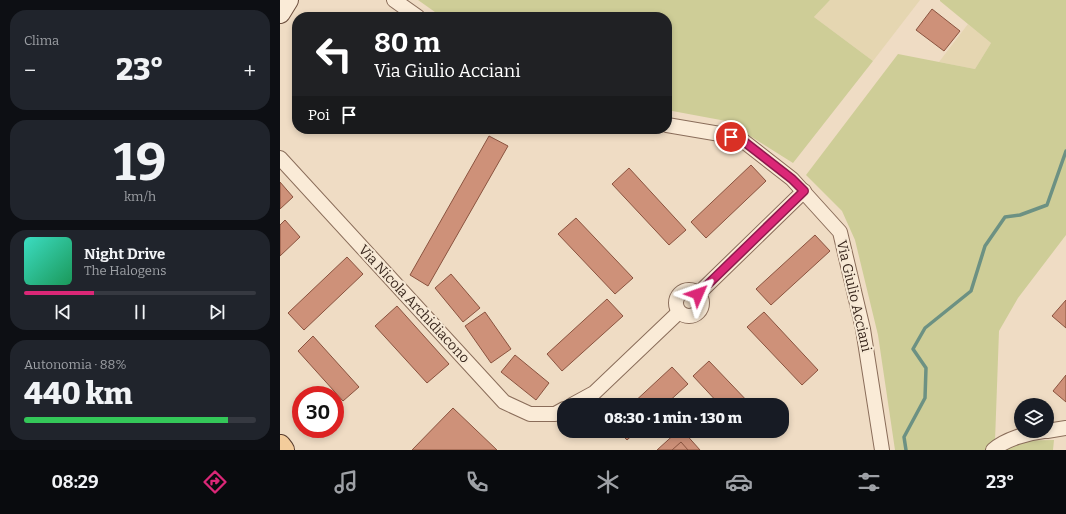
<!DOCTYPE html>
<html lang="it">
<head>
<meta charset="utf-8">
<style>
	:root { --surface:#171b24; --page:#20242c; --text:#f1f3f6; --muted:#9ea1a6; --line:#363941; --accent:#db2777 }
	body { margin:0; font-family:Bitter,serif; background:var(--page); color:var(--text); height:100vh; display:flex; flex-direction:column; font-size:15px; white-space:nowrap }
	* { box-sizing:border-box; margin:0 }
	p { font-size:13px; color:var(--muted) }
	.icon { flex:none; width:22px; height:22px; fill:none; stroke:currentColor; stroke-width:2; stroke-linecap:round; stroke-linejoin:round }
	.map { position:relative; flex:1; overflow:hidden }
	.drawer { display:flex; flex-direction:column; gap:10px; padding:10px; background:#0d0f14; width:280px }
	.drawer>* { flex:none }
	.banner { position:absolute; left:12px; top:12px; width:380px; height:122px; border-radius:16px; box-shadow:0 2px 6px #0003; background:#202124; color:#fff; overflow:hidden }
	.tools { position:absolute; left:734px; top:398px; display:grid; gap:8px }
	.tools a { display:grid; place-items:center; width:40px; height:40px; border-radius:50%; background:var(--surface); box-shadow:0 2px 6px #0003; font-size:20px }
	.speed { position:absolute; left:12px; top:386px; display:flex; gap:8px; font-size:20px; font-weight:700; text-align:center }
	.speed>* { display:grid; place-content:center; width:52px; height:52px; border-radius:50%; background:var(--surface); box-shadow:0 2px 6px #0003; line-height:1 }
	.speed .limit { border:6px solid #d22; background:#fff; color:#111 }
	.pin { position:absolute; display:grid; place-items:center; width:34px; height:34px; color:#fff; margin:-17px; border:2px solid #fff; border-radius:50%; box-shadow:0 1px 4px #0007 }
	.me { position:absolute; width:44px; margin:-22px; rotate:47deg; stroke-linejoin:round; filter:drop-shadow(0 0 3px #0008) }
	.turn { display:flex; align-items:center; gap:14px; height:84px; padding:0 16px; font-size:18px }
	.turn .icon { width:52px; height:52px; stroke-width:2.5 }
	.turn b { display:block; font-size:28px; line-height:34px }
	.then { display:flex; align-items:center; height:38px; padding:0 16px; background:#0003; gap:8px; font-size:15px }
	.big { font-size:30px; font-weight:800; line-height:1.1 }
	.drawer .tile { flex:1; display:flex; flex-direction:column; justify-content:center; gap:6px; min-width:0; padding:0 14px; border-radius:16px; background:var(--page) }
	.drawer .dial { align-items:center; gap:0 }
	.dial b { font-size:52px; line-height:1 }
	.song { display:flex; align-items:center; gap:12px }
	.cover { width:48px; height:48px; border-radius:6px; background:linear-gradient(135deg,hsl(170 70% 55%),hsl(150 70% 35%)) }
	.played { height:4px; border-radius:2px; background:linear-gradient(90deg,var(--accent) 30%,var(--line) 30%) }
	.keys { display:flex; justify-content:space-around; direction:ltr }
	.heat { display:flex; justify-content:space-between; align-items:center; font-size:22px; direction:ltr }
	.charge { height:6px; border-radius:3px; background:linear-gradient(90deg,#34c759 88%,var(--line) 0) }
	.trip { position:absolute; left:277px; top:398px; width:232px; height:40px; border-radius:16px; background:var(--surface); box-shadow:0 2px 6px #0003; font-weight:800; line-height:40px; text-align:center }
	.tab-bar { display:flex; height:64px; justify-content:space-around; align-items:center; background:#090b0e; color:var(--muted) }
	.tab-bar .icon { width:28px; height:28px }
	.tab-bar .current { color:var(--accent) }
	.tab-bar b { font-size:18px; color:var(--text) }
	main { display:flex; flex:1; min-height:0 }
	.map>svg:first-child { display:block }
	.farmland { fill:#e5d6b1 }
	.green { fill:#cecd97 }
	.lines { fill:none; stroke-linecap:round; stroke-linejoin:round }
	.stream { stroke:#6c9183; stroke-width:3.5 }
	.building { fill:#ce9179; stroke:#8a533f }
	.street-casing { stroke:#8a6d5a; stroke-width:16 }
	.secondary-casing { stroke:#6c4e3d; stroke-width:22 }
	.primary-casing { stroke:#583c2e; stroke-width:24 }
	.street { stroke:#faebd7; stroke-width:14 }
	.secondary { stroke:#faebd7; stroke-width:20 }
	.primary { stroke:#f3cc9b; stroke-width:22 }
	.route-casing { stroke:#8e194d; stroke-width:10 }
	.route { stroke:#db2777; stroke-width:7 }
	.labels { text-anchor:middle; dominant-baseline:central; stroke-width:4; stroke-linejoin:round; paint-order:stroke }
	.street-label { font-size:14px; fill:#3a281e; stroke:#f6e8d4 }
</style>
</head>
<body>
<main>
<section class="drawer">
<div class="tile"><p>Clima</p>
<div class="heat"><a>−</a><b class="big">23°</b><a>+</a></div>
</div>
<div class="tile dial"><b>19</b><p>km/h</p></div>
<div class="tile">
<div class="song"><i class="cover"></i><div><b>Night Drive</b><p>The Halogens</p></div></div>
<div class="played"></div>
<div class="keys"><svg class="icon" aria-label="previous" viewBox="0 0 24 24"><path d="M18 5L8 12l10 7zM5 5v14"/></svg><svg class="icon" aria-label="pause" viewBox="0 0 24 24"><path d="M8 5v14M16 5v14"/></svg><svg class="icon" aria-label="next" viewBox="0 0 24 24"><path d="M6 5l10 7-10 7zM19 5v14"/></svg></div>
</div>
<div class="tile"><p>Autonomia · 88%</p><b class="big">440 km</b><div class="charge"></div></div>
</section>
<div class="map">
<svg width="786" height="450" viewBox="0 0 786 450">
	<rect width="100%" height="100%" fill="#efdcc4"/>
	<g class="farmland">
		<path d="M550,0H640L593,61L534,17Z"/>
		<path d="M688,24L711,43L695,69L659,62Z"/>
	</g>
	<g class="green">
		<path d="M138,0H550L534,17L593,61L513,163L446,121L387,110V17H162Z"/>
		<path d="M660,0H786V235L738,298L719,331L715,441L774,440L773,450H615L598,335L575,240L562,211L526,175L618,54L695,69L711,43L660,1Z"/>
	</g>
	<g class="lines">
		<path class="stream" d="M626,450L624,437L645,398L646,368L633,349L645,328L691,291L705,246L725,217L740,215L767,205L786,151"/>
	</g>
	<g class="building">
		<path d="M652,9L680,31L664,51L636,30Z"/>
		<path d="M209,136L228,146L148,286L130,275Z"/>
		<path d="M471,165L486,181L426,238L411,222Z"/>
		<path d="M349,168L406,230L389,245L332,184Z"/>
		<path d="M0,182L13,197L0,209Z"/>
		<path d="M296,218L353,278L335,294L278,234Z"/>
		<path d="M5,220L20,237L0,256V225Z"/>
		<path d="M535,235L550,251L491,305L476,289Z"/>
		<path d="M67,257L83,274L24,330L8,313Z"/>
		<path d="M171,274L200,308L183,322L155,288Z"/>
		<path d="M327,299L343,316L282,371L267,354Z"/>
		<path d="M786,300V328L772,316Z"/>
		<path d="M117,306L169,364L147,383L95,326Z"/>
		<path d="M205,312L231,349L211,363L185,326Z"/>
		<path d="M484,312L538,370L522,385L467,327Z"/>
		<path d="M33,336L79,387L63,401L18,351Z"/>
		<path d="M235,355L269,383L256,400L221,372Z"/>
		<path d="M429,361L471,405H440L413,376Z"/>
		<path d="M392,367L408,384L385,405H351Z"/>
		<path d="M786,375V402L773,391Z"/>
		<path d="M173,408L217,450H132Z"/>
		<path d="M338,431H357L347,440Z"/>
		<path d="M398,431H403L420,450H377Z"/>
		<path d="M401,442L408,450H392Z"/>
	</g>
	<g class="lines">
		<g class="street-casing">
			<g id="street">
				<path d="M114,0L138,17"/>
				<path d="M387,125L440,134L462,140L512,179L560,232L583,329L602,450"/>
				<path d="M0,158L224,402L250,414H275L284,409"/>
				<circle cx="409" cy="303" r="13"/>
				<path d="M418,294L524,191"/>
				<path d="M292,405L314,393L399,312"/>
				<path d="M767,431L786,428"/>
				<path d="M713,450C726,439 747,433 764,431"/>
			</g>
		</g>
		<g class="secondary-casing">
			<path id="secondary" d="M0,13L8,0"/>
		</g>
		<g class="primary-casing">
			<path id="primary" d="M0,446L3,450"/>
		</g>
		<use href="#street" class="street"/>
		<use href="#secondary" class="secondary"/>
		<use href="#primary" class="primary"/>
	</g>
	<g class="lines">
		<g class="route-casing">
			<path id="route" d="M418,294L524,191L512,179L462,140L451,137"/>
		</g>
		<use href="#route" class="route"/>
	</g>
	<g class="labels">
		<g class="street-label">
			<text transform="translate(574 296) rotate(77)">Via Giulio Acciani</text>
			<text transform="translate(134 304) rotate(47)">Via Nicola Archidiacono</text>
		</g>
	</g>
</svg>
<div class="tools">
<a><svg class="icon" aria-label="layers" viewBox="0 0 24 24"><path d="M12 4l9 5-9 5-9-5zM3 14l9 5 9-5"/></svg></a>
</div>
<div class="speed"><div class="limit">30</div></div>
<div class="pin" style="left:451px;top:137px;background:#d93025"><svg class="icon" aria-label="arrive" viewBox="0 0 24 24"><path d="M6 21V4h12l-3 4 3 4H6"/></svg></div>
<svg class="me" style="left:418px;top:294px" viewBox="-20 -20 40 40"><path d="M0-17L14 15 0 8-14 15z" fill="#db2777" stroke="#fff" stroke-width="4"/></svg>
<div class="trip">08:30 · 1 min · 130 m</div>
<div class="banner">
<div class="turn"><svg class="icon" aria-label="left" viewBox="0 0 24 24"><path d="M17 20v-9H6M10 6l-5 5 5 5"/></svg><div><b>80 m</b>Via Giulio Acciani</div></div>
<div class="then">Poi<svg class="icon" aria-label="arrive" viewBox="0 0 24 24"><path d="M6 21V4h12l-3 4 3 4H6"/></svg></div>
</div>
</div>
</main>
<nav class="tab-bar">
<b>08:29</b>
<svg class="icon current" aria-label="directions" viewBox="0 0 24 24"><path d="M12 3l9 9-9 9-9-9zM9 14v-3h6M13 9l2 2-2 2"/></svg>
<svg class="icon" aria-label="music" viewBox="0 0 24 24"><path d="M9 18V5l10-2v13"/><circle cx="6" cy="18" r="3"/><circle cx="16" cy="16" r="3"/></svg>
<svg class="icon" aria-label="phone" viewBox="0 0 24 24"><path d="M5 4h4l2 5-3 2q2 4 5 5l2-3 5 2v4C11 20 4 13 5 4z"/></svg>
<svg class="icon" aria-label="climate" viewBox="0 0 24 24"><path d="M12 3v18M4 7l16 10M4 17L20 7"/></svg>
<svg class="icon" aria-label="car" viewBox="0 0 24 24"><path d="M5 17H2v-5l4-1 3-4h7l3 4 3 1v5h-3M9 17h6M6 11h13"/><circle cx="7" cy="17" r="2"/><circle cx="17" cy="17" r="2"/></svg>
<svg class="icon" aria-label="filters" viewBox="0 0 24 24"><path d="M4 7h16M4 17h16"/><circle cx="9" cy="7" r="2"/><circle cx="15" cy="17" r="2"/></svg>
<b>23°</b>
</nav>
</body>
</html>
